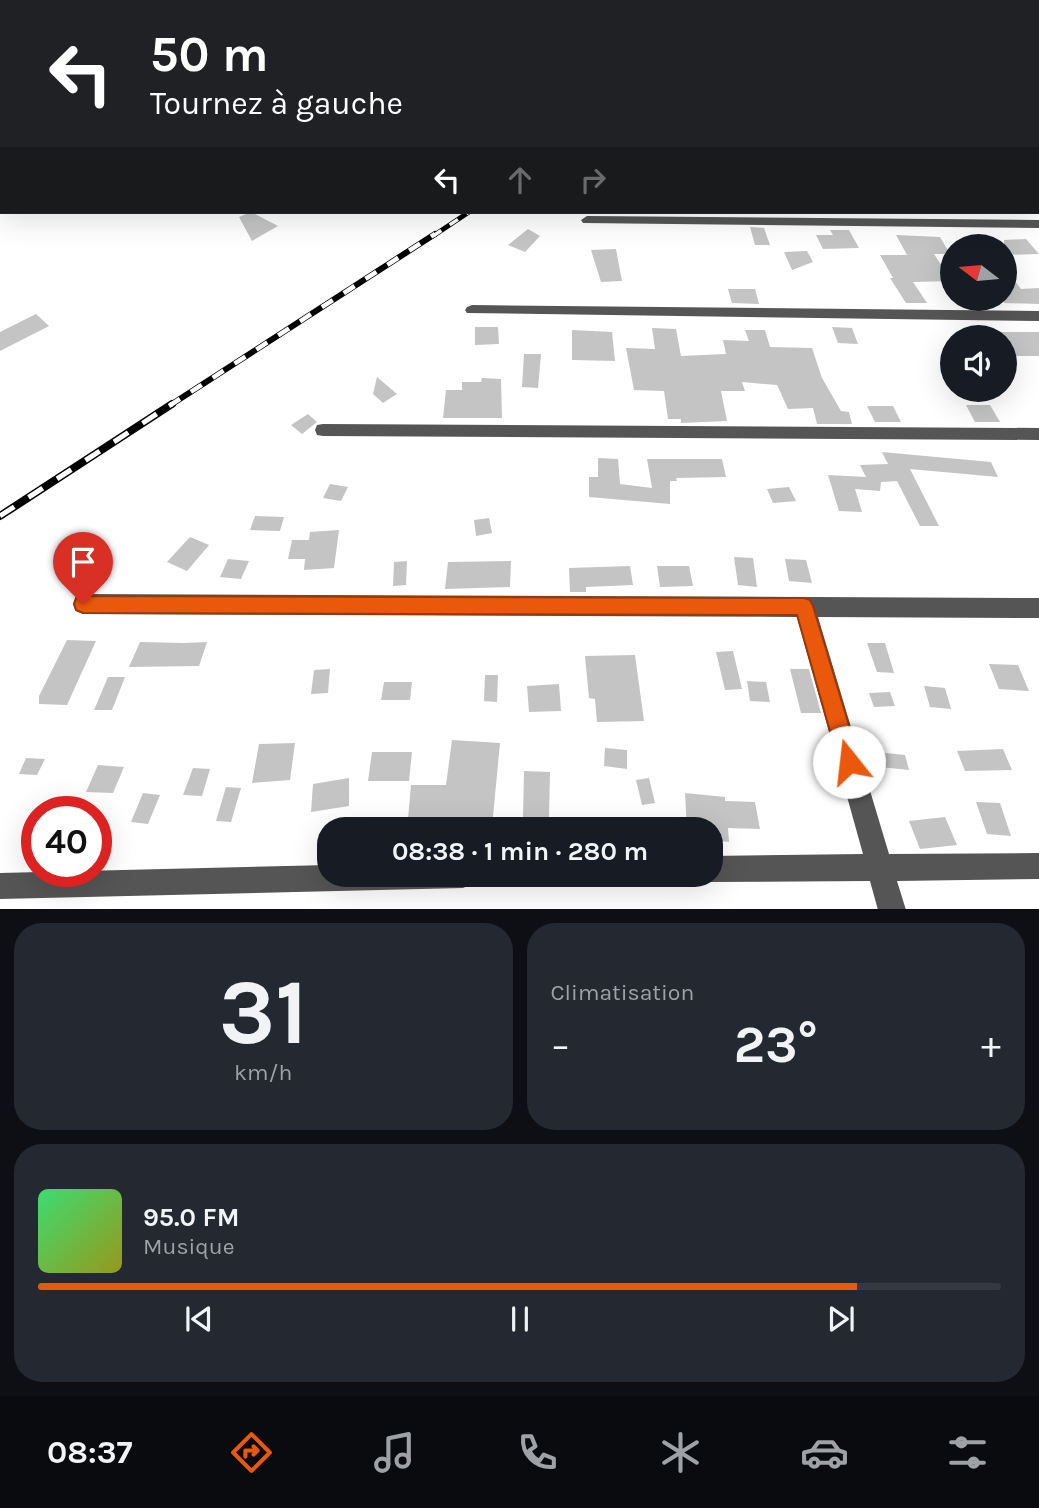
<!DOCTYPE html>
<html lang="fr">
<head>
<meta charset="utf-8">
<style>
	:root { --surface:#171b24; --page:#242831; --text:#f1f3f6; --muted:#9ea1a6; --line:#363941; --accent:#ea580c }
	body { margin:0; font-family:Karla,sans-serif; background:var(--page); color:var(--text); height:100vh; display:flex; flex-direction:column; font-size:26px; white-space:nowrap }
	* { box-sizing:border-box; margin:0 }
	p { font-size:23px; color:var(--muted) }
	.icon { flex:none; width:38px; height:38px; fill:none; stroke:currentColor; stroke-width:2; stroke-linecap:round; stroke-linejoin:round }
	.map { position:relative; height:909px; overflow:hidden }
	.sheet { display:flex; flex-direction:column; gap:14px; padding:14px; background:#0d0f14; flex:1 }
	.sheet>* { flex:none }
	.hud { position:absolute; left:0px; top:0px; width:1040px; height:214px; box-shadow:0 7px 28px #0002; background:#202124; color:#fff; overflow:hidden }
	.needle { width:46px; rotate:286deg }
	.fabs { position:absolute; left:940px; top:234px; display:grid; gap:14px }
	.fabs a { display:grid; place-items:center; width:77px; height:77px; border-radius:50%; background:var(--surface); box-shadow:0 7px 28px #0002; font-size:35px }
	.speed { position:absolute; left:21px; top:796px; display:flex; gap:14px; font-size:35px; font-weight:700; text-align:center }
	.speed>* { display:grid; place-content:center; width:91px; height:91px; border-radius:50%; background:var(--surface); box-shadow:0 7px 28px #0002; line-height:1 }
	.speed .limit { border:10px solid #d22; background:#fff; color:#111 }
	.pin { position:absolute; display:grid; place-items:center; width:60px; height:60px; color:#fff; margin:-72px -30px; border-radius:50% 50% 50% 0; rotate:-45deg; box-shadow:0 0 7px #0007 }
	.pin .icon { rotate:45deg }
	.me { position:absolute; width:77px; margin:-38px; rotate:344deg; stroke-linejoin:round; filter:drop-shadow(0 0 5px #0008) }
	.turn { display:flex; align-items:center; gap:24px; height:147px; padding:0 35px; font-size:32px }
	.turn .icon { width:91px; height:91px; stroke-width:2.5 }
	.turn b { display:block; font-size:49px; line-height:60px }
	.lanes { display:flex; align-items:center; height:66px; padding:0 35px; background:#0003; justify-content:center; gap:35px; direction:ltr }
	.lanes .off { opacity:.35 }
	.big { font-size:52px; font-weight:700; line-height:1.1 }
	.sheet .card { flex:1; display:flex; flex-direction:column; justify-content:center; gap:10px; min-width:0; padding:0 24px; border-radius:28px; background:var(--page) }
	.sheet .dial { align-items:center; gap:0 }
	.dial b { font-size:91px; line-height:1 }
	.song { display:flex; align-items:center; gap:21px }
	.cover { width:84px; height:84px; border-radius:10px; background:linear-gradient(135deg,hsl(140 70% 55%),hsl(60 70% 35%)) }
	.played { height:7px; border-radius:4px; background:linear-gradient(90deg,var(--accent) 85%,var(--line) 85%) }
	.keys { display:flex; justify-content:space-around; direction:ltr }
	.heat { display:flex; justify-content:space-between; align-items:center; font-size:38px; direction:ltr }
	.sheet .tiles { flex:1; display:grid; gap:14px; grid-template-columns:1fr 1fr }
	.card:last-child { grid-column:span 2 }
	.trip { position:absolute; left:317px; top:817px; width:406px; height:70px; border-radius:28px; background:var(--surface); box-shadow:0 7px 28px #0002; font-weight:700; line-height:70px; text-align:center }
	.dock { display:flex; height:112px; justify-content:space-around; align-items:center; background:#090b0e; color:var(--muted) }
	.dock .icon { width:49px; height:49px }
	.dock .on { color:var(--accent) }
	.dock b { font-size:32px; color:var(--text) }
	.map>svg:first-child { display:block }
	.building { fill:#c4c4c4 }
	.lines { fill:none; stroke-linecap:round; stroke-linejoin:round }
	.highway-casing { stroke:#dbdbdb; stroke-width:3 }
	.minor { fill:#555; fill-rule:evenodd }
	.highway { fill:#000; fill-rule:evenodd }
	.rail-far2-casing { stroke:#000; stroke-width:5 }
	.rail-far1-casing { stroke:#000; stroke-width:6 }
	.rail-casing { stroke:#000; stroke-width:8 }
	.rail-far2 { stroke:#fff; stroke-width:3.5; stroke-dasharray:10; stroke-linecap:butt }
	.rail-far1 { stroke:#fff; stroke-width:4.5; stroke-dasharray:13; stroke-linecap:butt }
	.rail { stroke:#fff; stroke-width:5; stroke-dasharray:17; stroke-linecap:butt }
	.route { fill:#ea580c; stroke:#983908; stroke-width:2 }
</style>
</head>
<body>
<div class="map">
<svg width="1039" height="910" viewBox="0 0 1039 910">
	<rect width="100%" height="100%" fill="#fff"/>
	<g class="building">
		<path d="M251,212L278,226L252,241L239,217Z"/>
		<path d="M750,227L764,228L770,245H755Z"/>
		<path d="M528,229L540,236L525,252L508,245Z"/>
		<path d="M830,230H849L859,248L823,249L816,235H833Z"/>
		<path d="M896,235L940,237L950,254H934L952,281L913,282L927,303H906L890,278H893L880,255H907Z"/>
		<path d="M1026,239L1039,254L1004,255V240Z"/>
		<path d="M616,249L622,281L601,282L591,250Z"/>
		<path d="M807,251L813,262L792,270L784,252Z"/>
		<path d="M1004,266L1021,289L1039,288V304L1004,303Z"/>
		<path d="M728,289H755L759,304L732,303Z"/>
		<path d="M36,314L49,326L0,351V332Z"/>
		<path d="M475,327H498L499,344L475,345Z"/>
		<path d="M832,327L852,328L858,344L838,343Z"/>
		<path d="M652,328L676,329L681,356L726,354L723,340L749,341L745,330H765L770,347L812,348L822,378L841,411L849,412L852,424H817L813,408L788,409L777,385L742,382L745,391H721L727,421L681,423V419H668L664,391L634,390L626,348L655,349Z"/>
		<path d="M572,330L612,332L615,361L572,360Z"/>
		<path d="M1001,332H1039V356H1004V338Z"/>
		<path d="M524,354H541L538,388L522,387Z"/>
		<path d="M377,377L397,394L383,403L373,394Z"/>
		<path d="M482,378L501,379L502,418H443L446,390H462V382H481Z"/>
		<path d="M966,405H990L1000,422H975Z"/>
		<path d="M867,406H893L901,422H875Z"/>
		<path d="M308,414L317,422L302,434L291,425Z"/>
		<path d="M882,452L991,462L998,477L910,469L939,526H920L897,481L881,482L880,491L855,489L862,512L839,511L828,475L866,477L860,465L888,464Z"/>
		<path d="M598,458L618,459L620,484L652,488L647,459H722L726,477L676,478L677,481H670V504L589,497V477H598Z"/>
		<path d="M330,484L348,487L341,501L323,498Z"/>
		<path d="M789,487L796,501L773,503L767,489Z"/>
		<path d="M255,516L284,517L280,531L250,530Z"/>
		<path d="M489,518L492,533L476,536L474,520Z"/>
		<path d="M339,530L334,568L304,570L305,559H288L292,540H309L310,532Z"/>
		<path d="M190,537L209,545L187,571L167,562Z"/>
		<path d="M82,550L95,563L82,573L68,559Z"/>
		<path d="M734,557L753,558L757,587L738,585Z"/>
		<path d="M228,559L249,561L241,579L220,577Z"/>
		<path d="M785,559L806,560L812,583L789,581Z"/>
		<path d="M407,561L406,585L393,586L394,562Z"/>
		<path d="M511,561L510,587L445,589L448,562Z"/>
		<path d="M630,566L633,585L586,587V592H570L569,568Z"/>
		<path d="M657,566H689L693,586L660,587Z"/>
		<path d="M67,640L96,641L67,705L39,704V696Z"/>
		<path d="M140,642L184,643L207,642L199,666L129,667Z"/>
		<path d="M867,643H885L894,673L877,672Z"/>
		<path d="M733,651L742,689L725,690L716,652Z"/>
		<path d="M635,655L644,721L597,722L595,699L589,698L585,656Z"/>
		<path d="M989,664L1018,665L1029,691L999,689Z"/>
		<path d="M330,669L328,693L311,694L314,670Z"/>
		<path d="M790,669H809L821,713H801Z"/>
		<path d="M485,675H498L497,702L484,701Z"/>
		<path d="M108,677H125L112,710H94Z"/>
		<path d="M747,681L766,682L770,702L750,701Z"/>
		<path d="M384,682H412L410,700H381Z"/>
		<path d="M559,684L561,711L529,712L527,686Z"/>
		<path d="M924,686L945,688L951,709L930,707Z"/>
		<path d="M890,692L895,706L874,707L869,693Z"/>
		<path d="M452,740L500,743L492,827L430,821V830H407L411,785H446Z"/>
		<path d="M295,743L290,780L252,783L259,744Z"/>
		<path d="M605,748L627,750V769L604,766Z"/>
		<path d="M1003,749L1012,770L965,771L957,751Z"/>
		<path d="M867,751L905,755L909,770L870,766Z"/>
		<path d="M372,752H412L409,781H368Z"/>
		<path d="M26,758L45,759L37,775L19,774Z"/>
		<path d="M98,765L124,767L113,793L86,792Z"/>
		<path d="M193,768L210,769L202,796L183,795Z"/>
		<path d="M524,771L550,772L549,818L523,817Z"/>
		<path d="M349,778V806L311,812L313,784Z"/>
		<path d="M649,778L655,803L642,805L636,780Z"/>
		<path d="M226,787L241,788L231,822L216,821Z"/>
		<path d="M143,793L160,795L148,824L131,822Z"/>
		<path d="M685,793L725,797V801L755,802L760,829L728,828L729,842L710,840V830H687Z"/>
		<path d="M976,802L1000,803L1011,836L987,834Z"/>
		<path d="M945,817L957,845L920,849L909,821Z"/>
	</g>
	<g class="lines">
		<g class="highway-casing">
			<g id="highway">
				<path d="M393,0H414L392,2Z"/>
				<path d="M888,0H898V2H889Z"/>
				<path d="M0,7L2,8V14L0,13Z"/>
				<rect x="1038" y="152" width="1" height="9"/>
			</g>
		</g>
		<g class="minor">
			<path d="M985,0H1005L1008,2H987Z"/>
			<rect x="1038" y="4" width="1" height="5"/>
			<path d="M587,216L1039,220V228L583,223L581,220Z"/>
			<path d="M472,305L1039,311V321L467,313L465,310L467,307Z"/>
			<path d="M323,424L1039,428V440L323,436L317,435L315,430L317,425Z"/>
			<path d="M83,594L1039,598V618L818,617L889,854L1039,853V879L897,881L906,910H878L870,881L710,882L701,878L699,875H710V856L863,854L797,617L83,614L76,611L73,604L76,597Z"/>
			<path d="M329,865V875H476L472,884L463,888L0,899V873Z"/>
		</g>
		<use href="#highway" class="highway"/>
		<g class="rail-far2-casing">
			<path id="rail-far2" d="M433,236L469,212"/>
		</g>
		<g class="rail-far1-casing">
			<path id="rail-far1" d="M169,406L435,234"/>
		</g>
		<g class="rail-casing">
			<path id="rail" d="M0,516L172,404"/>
		</g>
		<use href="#rail-far2" class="rail-far2"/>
		<use href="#rail-far1" class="rail-far1"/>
		<use href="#rail" class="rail"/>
	</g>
	<path class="route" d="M83,596L804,598L810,600L813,606L860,762L857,770L849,773L841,770L797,615L83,613L76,610L74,604L76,598Z"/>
</svg>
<div class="fabs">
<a><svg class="needle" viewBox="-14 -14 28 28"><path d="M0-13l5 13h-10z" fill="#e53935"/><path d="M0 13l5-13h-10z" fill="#9ea1a6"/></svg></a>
<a><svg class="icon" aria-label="sound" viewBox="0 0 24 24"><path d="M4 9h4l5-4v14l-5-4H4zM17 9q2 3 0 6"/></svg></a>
</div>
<div class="speed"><div class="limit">40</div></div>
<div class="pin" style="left:83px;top:604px;background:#d93025"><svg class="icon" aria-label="arrive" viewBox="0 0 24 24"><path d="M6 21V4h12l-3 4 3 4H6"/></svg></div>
<svg class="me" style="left:849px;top:762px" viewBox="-20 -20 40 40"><circle r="19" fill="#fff"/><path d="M0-13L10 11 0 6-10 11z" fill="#ea580c"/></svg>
<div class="trip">08:38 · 1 min · 280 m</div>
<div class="hud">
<div class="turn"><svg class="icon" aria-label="left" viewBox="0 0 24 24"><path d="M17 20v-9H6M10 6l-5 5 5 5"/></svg><div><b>50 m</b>Tournez à gauche</div></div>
<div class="lanes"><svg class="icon" aria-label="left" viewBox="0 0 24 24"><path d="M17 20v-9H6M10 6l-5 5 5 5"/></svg><svg class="icon off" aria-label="ahead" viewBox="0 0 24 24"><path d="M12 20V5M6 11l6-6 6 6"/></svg><svg class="icon off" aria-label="right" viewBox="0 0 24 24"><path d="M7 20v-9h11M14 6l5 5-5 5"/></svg></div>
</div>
</div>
<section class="sheet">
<div class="tiles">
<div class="card dial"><b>31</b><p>km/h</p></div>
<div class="card"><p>Climatisation</p>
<div class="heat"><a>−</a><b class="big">23°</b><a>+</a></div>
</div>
<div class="card">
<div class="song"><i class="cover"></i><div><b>95.0 FM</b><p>Musique</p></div></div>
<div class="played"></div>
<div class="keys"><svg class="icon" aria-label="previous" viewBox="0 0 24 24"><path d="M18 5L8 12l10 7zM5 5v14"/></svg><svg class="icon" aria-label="pause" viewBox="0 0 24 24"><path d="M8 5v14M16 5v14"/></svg><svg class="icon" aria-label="next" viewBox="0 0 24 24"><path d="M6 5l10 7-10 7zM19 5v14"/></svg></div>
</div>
</div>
</section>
<nav class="dock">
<b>08:37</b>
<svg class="icon on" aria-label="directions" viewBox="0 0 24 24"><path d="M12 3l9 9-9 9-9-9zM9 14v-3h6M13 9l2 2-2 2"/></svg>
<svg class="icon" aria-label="music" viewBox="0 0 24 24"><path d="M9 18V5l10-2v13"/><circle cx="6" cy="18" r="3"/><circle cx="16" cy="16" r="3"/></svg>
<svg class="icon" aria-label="phone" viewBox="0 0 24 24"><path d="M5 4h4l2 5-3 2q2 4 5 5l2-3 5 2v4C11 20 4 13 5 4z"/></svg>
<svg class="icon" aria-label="climate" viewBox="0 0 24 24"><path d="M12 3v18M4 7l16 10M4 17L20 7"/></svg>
<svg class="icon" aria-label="car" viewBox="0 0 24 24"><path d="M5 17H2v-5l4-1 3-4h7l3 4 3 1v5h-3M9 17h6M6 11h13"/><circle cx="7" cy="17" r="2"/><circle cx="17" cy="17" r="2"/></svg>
<svg class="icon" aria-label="filters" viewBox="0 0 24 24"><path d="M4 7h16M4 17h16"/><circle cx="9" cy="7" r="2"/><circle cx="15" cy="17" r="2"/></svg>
</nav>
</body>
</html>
